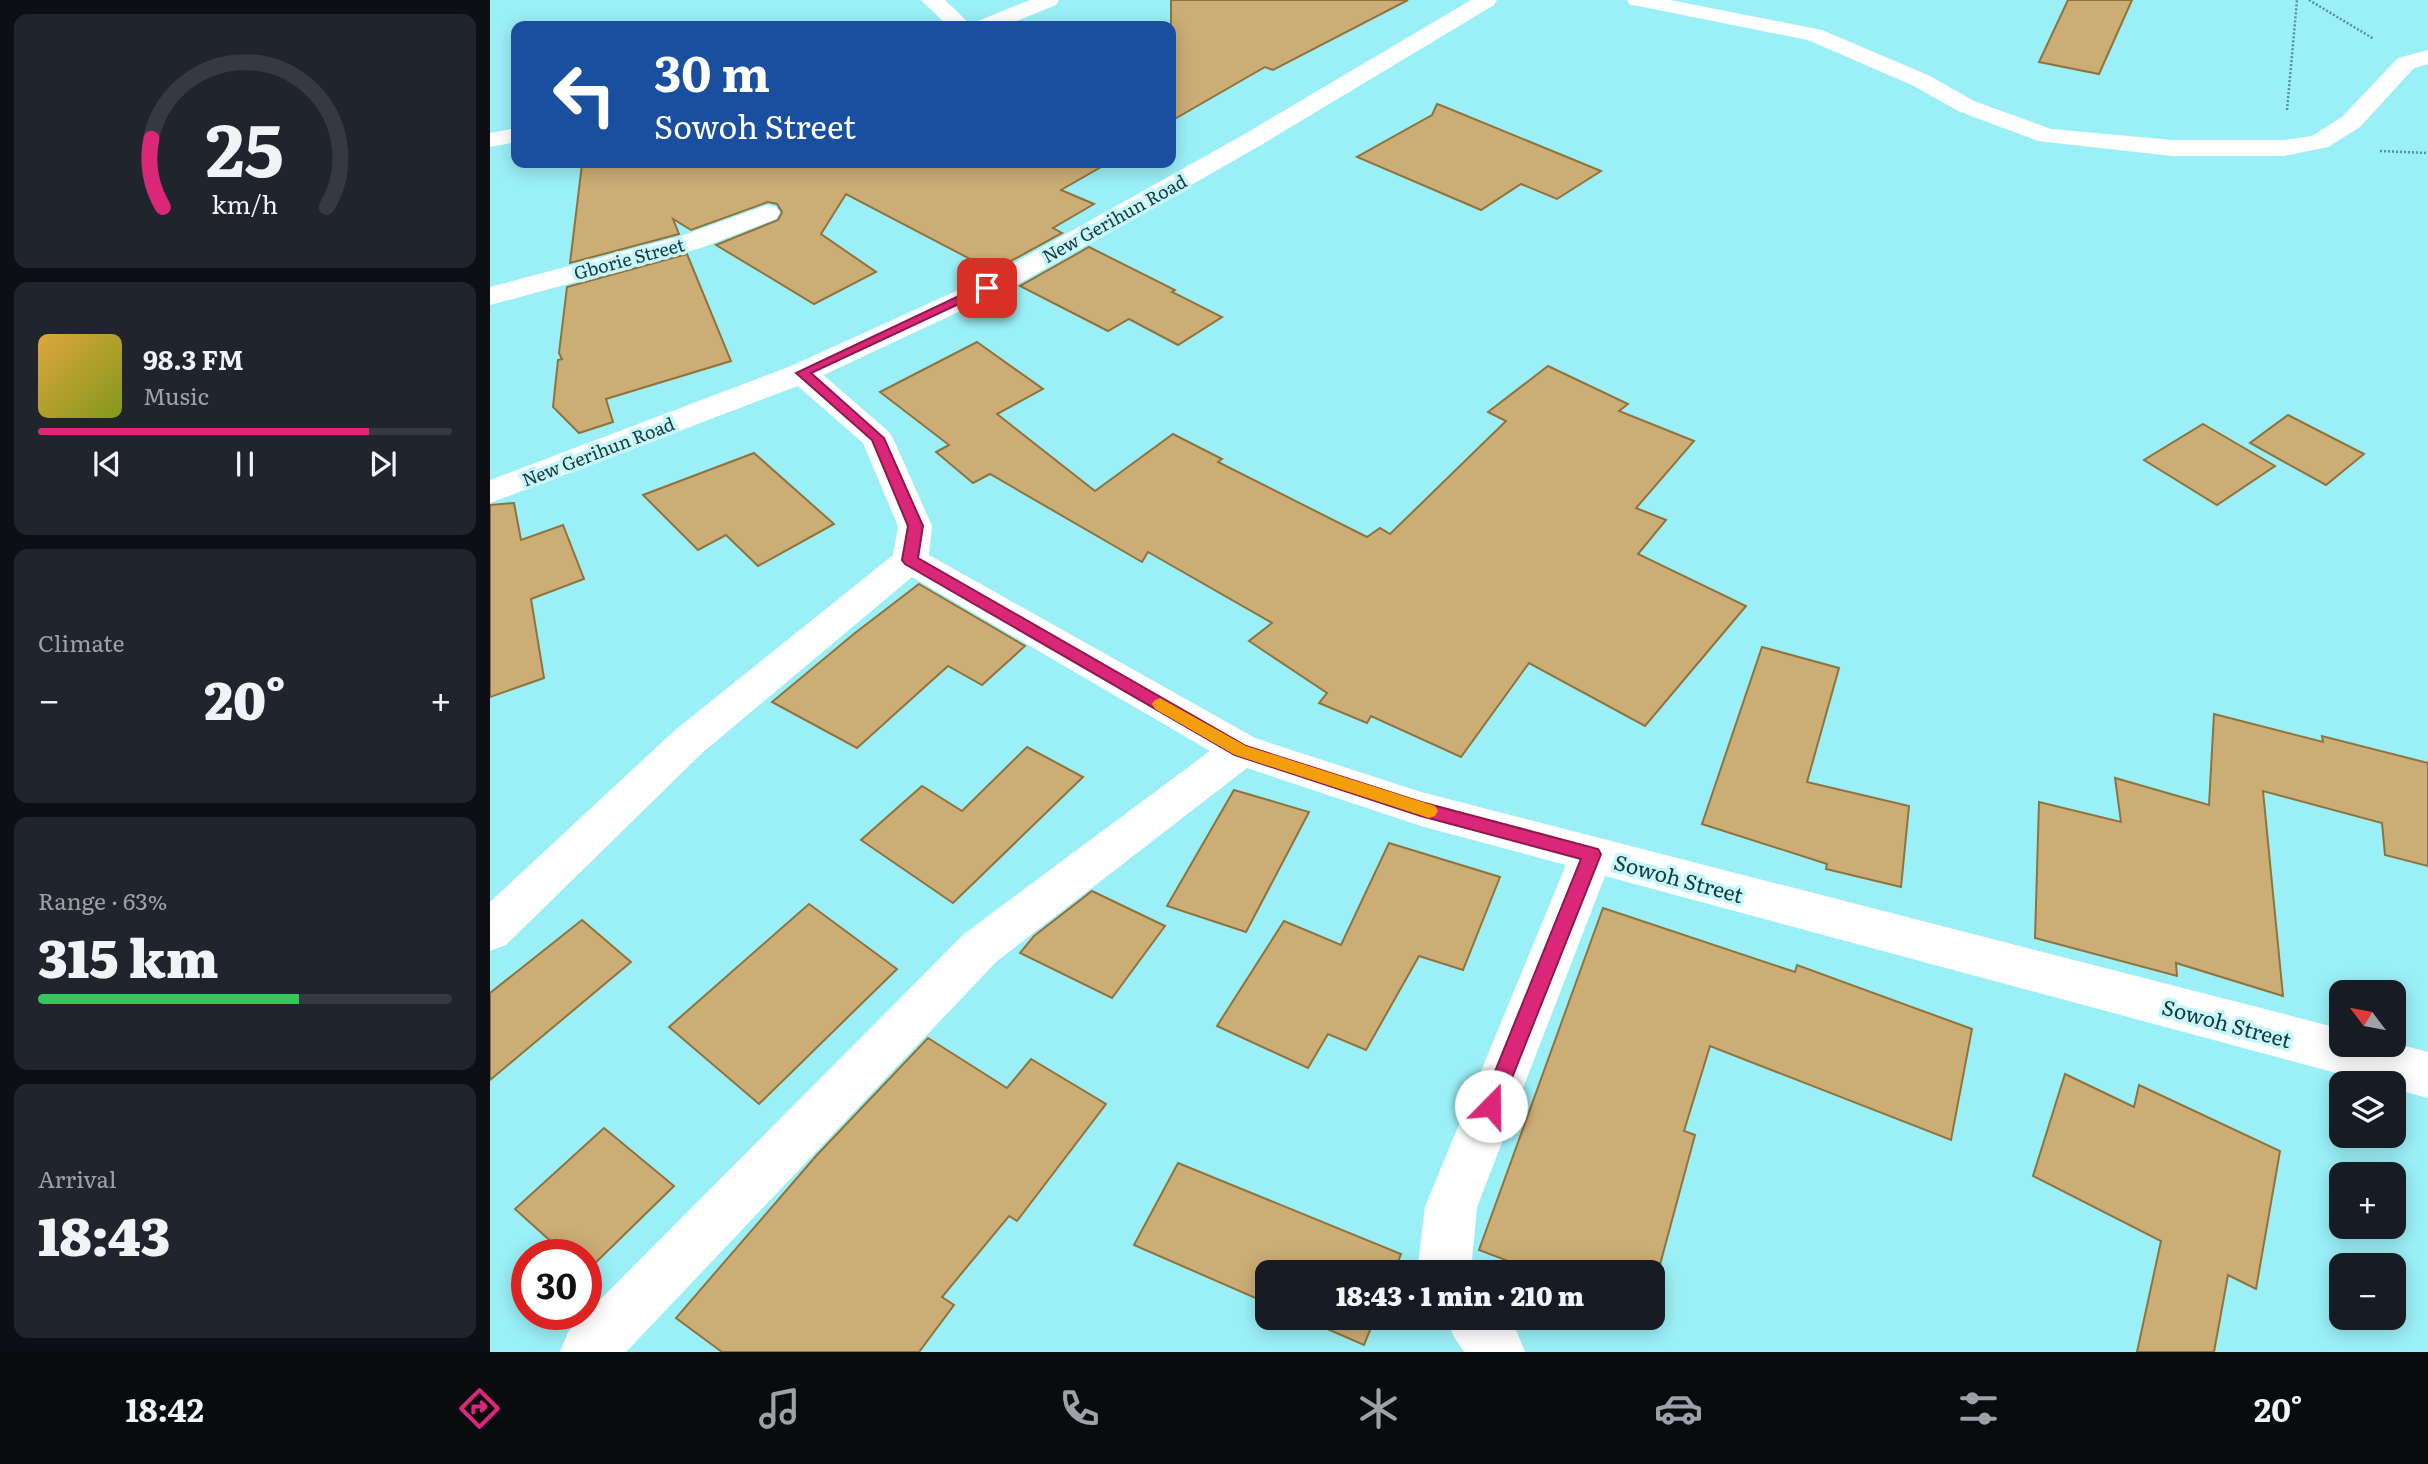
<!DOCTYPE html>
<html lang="en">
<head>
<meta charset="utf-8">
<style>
	:root { --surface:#171b24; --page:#20242c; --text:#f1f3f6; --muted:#9ea1a6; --line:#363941; --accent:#db2777 }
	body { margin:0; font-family:Literata,serif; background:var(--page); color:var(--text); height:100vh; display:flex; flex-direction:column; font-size:26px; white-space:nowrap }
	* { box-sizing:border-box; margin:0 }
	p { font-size:23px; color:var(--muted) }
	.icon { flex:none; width:38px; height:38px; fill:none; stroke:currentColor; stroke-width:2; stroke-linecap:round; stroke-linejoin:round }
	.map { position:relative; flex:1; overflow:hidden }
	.drawer { display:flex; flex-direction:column; gap:14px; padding:14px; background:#0d0f14; width:490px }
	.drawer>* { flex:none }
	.top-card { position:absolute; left:21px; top:21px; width:665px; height:147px; border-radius:14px; box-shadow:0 4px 18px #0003; background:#1a4fa0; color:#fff; overflow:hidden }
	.needle { width:46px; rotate:302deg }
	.controls { position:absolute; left:1839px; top:980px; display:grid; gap:14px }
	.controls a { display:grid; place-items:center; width:77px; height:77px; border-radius:14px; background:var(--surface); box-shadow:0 4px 18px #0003; font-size:35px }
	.speed { position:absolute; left:21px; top:1239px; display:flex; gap:14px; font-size:35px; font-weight:700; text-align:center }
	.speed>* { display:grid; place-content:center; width:91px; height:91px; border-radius:50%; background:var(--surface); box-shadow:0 4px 18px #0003; line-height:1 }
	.speed .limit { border:10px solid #d22; background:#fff; color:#111 }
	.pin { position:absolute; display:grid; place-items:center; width:60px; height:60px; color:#fff; margin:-30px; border-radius:14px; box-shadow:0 4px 10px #0006 }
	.me { position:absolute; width:77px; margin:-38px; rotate:22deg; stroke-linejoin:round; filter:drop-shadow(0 0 5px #0008) }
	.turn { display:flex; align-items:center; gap:24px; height:147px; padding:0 28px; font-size:32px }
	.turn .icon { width:91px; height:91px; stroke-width:2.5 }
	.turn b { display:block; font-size:49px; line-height:60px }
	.big { font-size:52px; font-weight:800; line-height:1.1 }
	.drawer .card { flex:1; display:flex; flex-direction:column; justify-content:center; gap:10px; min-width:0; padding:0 24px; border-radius:14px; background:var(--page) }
	.drawer .dial { align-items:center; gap:0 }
	.dial svg { height:182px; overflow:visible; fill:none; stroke:var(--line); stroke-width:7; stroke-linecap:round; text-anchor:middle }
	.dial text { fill:var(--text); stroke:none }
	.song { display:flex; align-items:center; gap:21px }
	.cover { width:84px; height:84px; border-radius:10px; background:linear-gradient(135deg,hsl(40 70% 55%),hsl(70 70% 35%)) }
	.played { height:7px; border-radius:4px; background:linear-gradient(90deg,var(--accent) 80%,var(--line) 80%) }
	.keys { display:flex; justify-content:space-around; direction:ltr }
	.heat { display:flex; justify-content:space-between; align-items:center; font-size:38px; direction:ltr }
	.charge { height:10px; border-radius:5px; background:linear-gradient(90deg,#34c759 63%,var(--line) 0) }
	.trip { position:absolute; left:765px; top:1260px; width:410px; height:70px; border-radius:14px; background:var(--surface); box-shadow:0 4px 18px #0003; font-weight:800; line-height:70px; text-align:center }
	.menu { display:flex; height:112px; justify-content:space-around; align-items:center; background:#090b0e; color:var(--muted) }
	.menu .icon { width:49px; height:49px }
	.menu .selected { color:var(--accent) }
	.menu b { font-size:32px; color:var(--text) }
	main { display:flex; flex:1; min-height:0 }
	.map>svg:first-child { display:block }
	.building { fill:#ccad75; stroke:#90733c; stroke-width:2 }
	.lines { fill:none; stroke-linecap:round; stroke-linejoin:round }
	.path { stroke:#569195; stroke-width:2.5; stroke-dasharray:2 2; stroke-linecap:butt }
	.street { fill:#fff; fill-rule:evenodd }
	.secondary { fill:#fff; fill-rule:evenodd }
	.route { fill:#db2777; stroke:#8e194d; stroke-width:2 }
	.slow { fill:#f59e0b }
	.labels { text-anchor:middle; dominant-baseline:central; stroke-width:7; stroke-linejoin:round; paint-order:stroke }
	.far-street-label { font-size:18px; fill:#173a3d; stroke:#c7f7fb }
	.street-label { font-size:21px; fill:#173a3d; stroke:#c7f7fb }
</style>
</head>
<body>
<main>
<section class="drawer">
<div class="card dial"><svg viewBox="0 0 100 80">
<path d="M14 69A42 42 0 1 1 86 69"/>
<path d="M14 69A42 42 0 0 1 9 39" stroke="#db2777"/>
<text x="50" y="56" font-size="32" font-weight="700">25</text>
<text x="50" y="72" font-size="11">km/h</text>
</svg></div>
<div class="card">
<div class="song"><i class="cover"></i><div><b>98.3 FM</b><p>Music</p></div></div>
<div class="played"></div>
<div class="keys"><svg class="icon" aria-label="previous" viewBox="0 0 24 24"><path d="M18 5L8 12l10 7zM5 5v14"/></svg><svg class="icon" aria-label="pause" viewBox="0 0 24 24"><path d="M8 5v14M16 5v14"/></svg><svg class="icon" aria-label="next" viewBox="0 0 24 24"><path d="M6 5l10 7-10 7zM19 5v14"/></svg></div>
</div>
<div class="card"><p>Climate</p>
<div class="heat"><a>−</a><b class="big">20°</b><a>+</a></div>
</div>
<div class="card"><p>Range · 63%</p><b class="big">315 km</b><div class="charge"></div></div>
<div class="card"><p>Arrival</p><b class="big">18:43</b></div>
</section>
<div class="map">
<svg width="1938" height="1352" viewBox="0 0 1938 1352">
	<rect width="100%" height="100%" fill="#9bf0f7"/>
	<g class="building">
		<path d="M681,0H918L783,70L775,67L681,121Z"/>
		<path d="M1578,0H1642L1609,74L1549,62Z"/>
		<path d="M947,104L955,107L1111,171L1067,199L1031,184L991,210L867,157L942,115Z"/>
		<path d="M90,163H618L571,190L604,204L563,228L572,233L503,271L356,194L331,234L386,272L324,304L226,245L288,220L292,212L287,204L278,202L201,230L183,219L189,234L80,263L92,164Z"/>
		<path d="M599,247L685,290L682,292L732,317L688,345L639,319L618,331L530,286Z"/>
		<path d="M197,254L241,361L116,399L123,422L89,433L63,407L68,360L72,359L69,353L77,287Z"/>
		<path d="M487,342L553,389L507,414L605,491L683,434L732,459L728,462L877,537L890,528L900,534L1016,421L998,412L1058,366L1138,404L1129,411L1204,441L1146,508L1176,520L1148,554L1256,606L1155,726L1039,663L971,757L881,716L877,723L829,703L837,693L759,641L782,623L658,552L652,562L500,474L483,483L446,452L459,445L390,392Z"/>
		<path d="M1798,415L1874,454L1836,485L1760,443Z"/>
		<path d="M1713,424L1785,466L1727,505L1654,460Z"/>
		<path d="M264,453L344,524L268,566L236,535L208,550L153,495Z"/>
		<path d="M24,503L31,540L73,525L94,579L41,599L54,678L0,697V505Z"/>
		<path d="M429,584L535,646L492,685L458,666L367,748L282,702L365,633Z"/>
		<path d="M1272,647L1349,668L1317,782L1419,806L1411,887L1336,869L1337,864L1212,824Z"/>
		<path d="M1724,714L1833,742L1832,736L1938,763V866L1895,855L1892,823L1773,791L1793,996L1686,963L1687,976L1545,938L1549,802L1631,822L1625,778L1719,805Z"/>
		<path d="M537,747L593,777L463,903L371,840L432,786L472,811Z"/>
		<path d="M744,790L819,812L756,932L677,906Z"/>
		<path d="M899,843L1010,877L973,970L929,956L876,1050L838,1034L818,1068L727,1026L794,921L851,945Z"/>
		<path d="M602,891L675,926L622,998L530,953L544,936Z"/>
		<path d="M319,904L407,969L269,1104L179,1027Z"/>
		<path d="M1113,908L1305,972L1307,965L1482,1029L1461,1140L1220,1046L1194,1131L1205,1135L1168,1272H1047L989,1250Z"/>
		<path d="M92,920L141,962L0,1080V993Z"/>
		<path d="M438,1038L517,1088L541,1059L616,1104L527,1221L519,1216L452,1297L464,1305L429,1352H232L186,1318L326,1156Z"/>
		<path d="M1575,1074L1644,1107L1649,1085L1790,1151L1766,1289L1738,1275L1724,1352H1647L1671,1241L1543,1176Z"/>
		<path d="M114,1128L184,1186L96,1272V1255H76L25,1209Z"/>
		<path d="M688,1163L911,1254L904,1272H777V1303L644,1245Z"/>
		<path d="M812,1318H885L874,1345Z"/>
	</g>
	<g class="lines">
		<g class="path">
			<path d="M1819,0L1884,39"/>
			<path d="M1797,110L1807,0"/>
			<path d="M1890,151L1938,153"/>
		</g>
		<g class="street">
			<path d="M431,0H455L482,26H458Z"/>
			<path d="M540,0H569L566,5L514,26H485L488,21Z"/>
			<path d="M1137,0H1180L1332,30L1440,76L1484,101L1561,129L1682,140H1794L1822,136L1852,117L1908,58L1938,50V64L1924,68L1870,127L1838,147L1794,156H1682L1548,141L1468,111L1424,86L1318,40L1148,6L1140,5Z"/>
			<path d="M26,128V142L0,147V133Z"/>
			<path d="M277,205L286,207L290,213L286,219L211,248L0,305V287L191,236Z"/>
			<path d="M312,364L323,366L398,431L403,438L442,526L439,555L765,738L931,792L1852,1029V1045L1904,1043L1938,1052V1098L1904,1089V1083H1883L1115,876L987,1207L981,1272H927L935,1207L1076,865L931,826L757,768L506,962L136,1352H70L78,1332L474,934L720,751L422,577L212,753L16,945L0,951V902L184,731L403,555L408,526L373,443L301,380L297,373L301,366Z"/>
			<path d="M956,1318H1016L1027,1332L1035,1352H974L964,1337Z"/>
		</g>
		<path class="secondary" d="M981,0H1007L1004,5L771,145L530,283L323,380L0,503V480L301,366L510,271L753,135Z"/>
	</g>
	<path class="route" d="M492,285L503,288L321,373L394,438L433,526L428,558L756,746L931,802L1108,849L1111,854L1008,1113L1001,1116L994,1113L991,1106L1091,859L931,816L745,755L415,564L412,560L418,526L382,440L306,373Z"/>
	<path class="slow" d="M670,698L756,746L945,806L948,811L945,816L939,818L745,755L665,709L662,704L665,700Z"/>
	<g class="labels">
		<g class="far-street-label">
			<text transform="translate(624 218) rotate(-29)">New Gerihun Road</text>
			<text transform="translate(139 258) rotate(-15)">Gborie Street</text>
			<text transform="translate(108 451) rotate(-21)">New Gerihun Road</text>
		</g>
		<g class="street-label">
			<text transform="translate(1189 877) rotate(15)">Sowoh Street</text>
			<text transform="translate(1737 1022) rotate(15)">Sowoh Street</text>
		</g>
	</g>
</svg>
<div class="controls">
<a><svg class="needle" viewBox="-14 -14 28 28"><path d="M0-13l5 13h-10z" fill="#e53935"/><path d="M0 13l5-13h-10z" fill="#9ea1a6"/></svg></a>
<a><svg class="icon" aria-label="layers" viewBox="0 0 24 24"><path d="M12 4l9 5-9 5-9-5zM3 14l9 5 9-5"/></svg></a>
<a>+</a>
<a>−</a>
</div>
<div class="speed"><div class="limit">30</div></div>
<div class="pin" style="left:497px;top:288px;background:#d93025"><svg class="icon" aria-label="arrive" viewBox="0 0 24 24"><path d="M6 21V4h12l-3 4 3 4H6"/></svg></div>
<svg class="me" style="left:1001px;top:1106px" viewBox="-20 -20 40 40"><circle r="19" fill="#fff"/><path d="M0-13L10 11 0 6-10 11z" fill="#db2777"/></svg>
<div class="trip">18:43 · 1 min · 210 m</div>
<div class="top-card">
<div class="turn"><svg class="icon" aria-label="left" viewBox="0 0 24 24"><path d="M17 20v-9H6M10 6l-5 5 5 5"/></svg><div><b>30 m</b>Sowoh Street</div></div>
</div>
</div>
</main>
<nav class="menu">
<b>18:42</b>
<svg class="icon selected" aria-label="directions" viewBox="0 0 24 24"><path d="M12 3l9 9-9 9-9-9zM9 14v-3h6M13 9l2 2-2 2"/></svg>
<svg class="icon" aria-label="music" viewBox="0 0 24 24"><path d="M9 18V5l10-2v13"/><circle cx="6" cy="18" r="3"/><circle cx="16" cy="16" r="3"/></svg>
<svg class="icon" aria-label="phone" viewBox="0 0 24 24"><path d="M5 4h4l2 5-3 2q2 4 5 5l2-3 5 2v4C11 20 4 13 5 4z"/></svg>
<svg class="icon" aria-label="climate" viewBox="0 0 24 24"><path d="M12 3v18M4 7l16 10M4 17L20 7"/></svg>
<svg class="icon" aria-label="car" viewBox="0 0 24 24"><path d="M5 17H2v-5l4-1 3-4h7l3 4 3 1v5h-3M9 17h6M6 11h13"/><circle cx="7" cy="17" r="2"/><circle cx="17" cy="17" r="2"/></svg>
<svg class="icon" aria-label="filters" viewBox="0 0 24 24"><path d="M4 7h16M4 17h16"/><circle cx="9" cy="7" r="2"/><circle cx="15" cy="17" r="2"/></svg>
<b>20°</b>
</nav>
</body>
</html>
